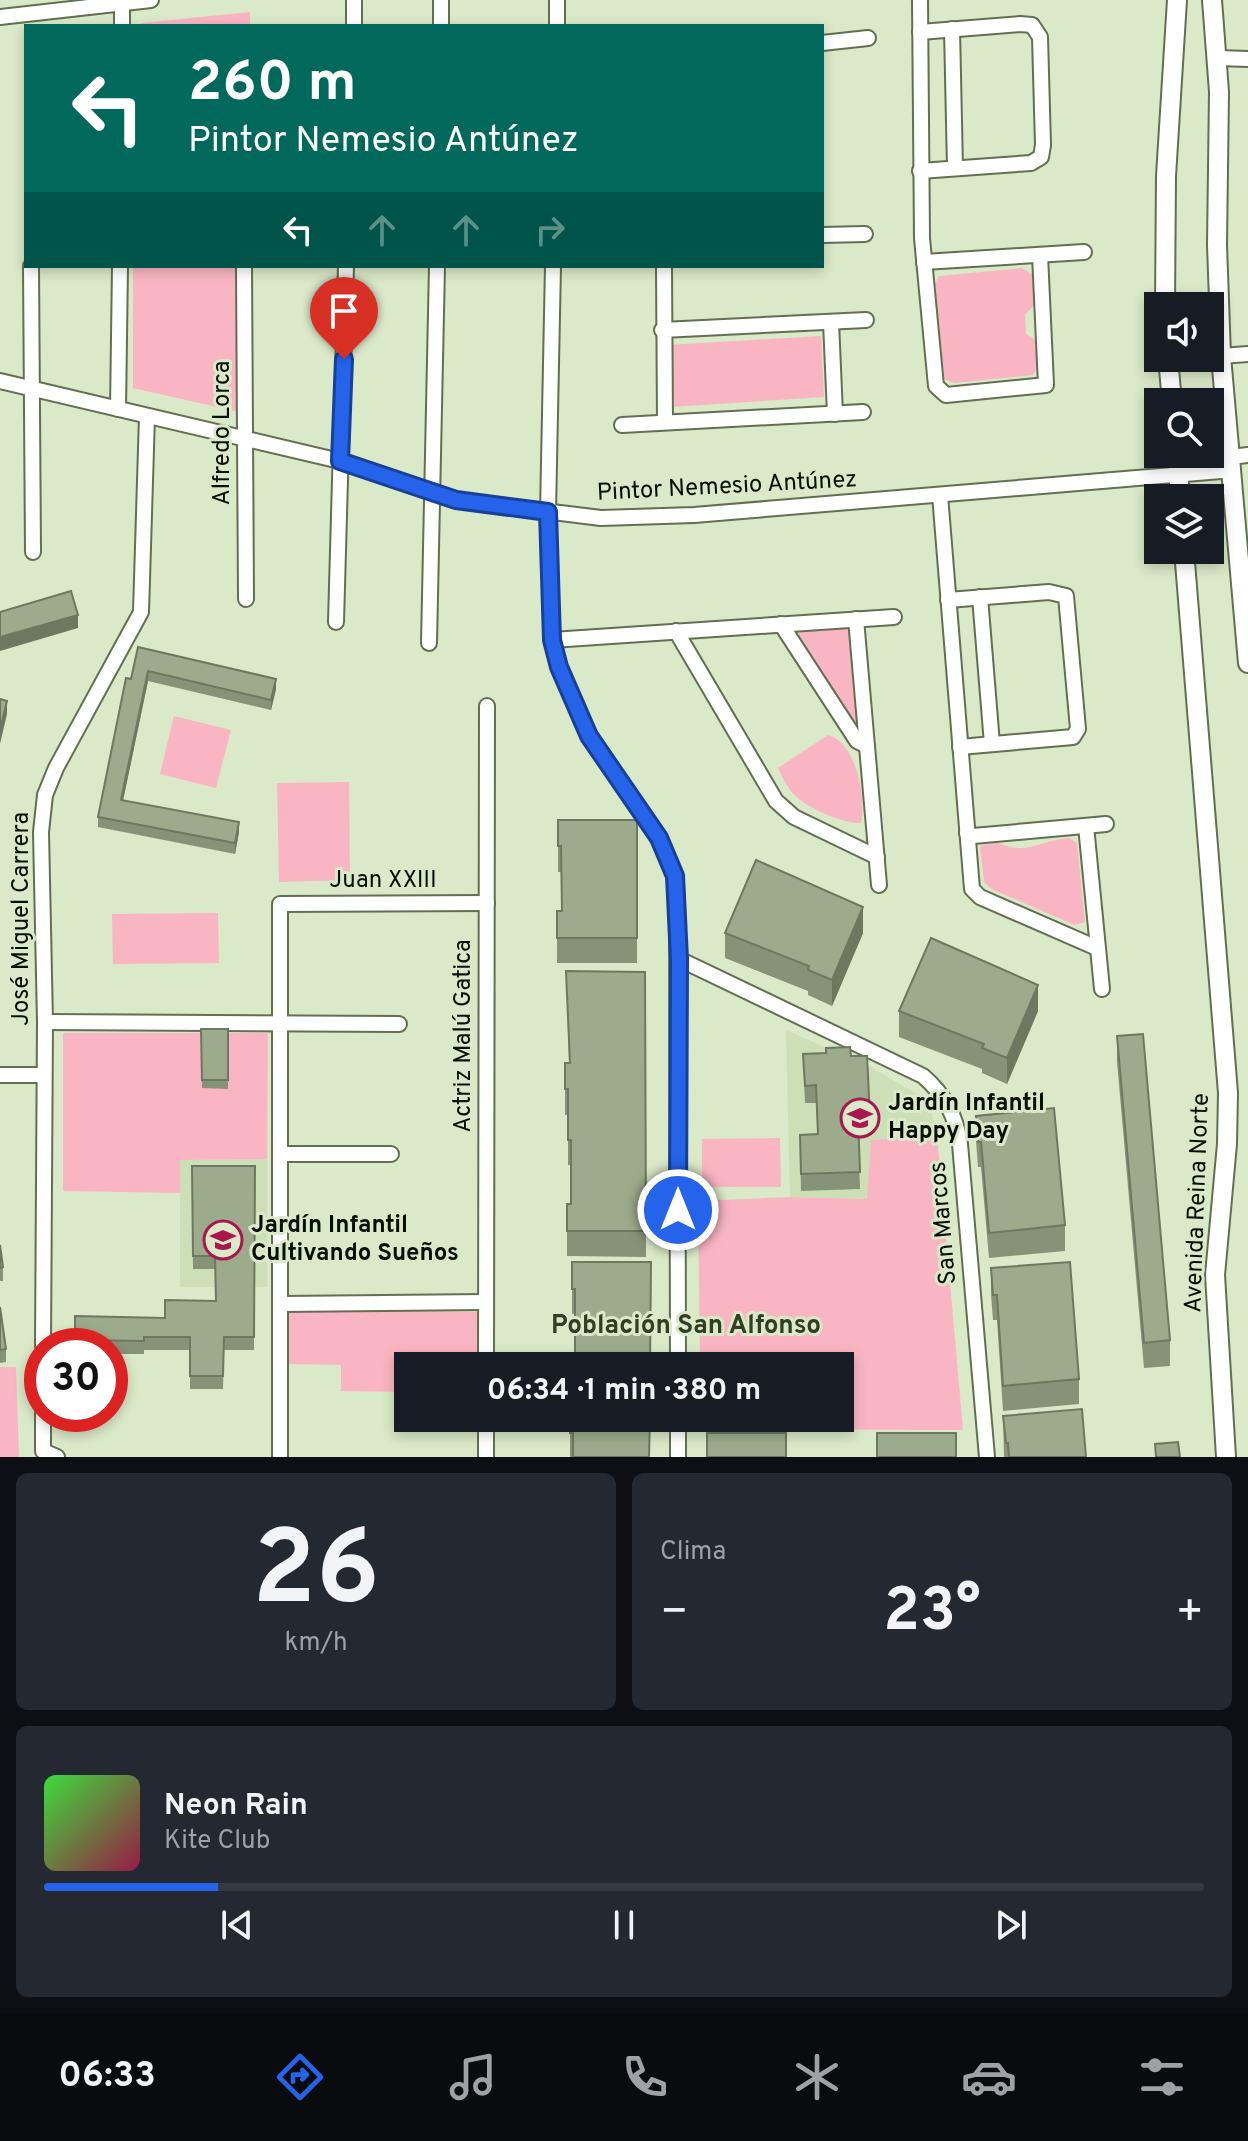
<!DOCTYPE html>
<html lang="es">
<head>
<meta charset="utf-8">
<style>
	:root { --surface:#171b24; --page:#242831; --text:#f1f3f6; --muted:#9ea1a6; --line:#363941; --accent:#2563eb }
	body { margin:0; font-family:Overpass,sans-serif; background:var(--page); color:var(--text); height:100vh; display:flex; flex-direction:column; font-size:30px; white-space:nowrap }
	* { box-sizing:border-box; margin:0 }
	p { font-size:26px; color:var(--muted) }
	.icon { flex:none; width:44px; height:44px; fill:none; stroke:currentColor; stroke-width:2; stroke-linecap:round; stroke-linejoin:round }
	.map { position:relative; height:1457px; overflow:hidden }
	.side { display:flex; flex-direction:column; gap:16px; padding:16px; background:#0d0f14; flex:1 }
	.side>* { flex:none }
	.top-card { position:absolute; left:24px; top:24px; width:800px; height:244px; border-radius:0px; box-shadow:0 4px 12px #0003; background:#00695c; color:#fff; overflow:hidden }
	.tools { position:absolute; left:1144px; top:292px; display:grid; gap:16px }
	.tools a { display:grid; place-items:center; width:80px; height:80px; border-radius:0px; background:var(--surface); box-shadow:0 4px 12px #0003; font-size:40px }
	.speed { position:absolute; left:24px; top:1328px; display:flex; gap:16px; font-size:40px; font-weight:700; text-align:center }
	.speed>* { display:grid; place-content:center; width:104px; height:104px; border-radius:50%; background:var(--surface); box-shadow:0 4px 12px #0003; line-height:1 }
	.speed .limit { border:12px solid #d22; background:#fff; color:#111 }
	.pin { position:absolute; display:grid; place-items:center; width:68px; height:68px; color:#fff; margin:-82px -34px; border-radius:50% 50% 50% 0; rotate:-45deg; box-shadow:0 0 8px #0007 }
	.pin .icon { rotate:45deg }
	.me { position:absolute; width:88px; margin:-44px; rotate:0deg; stroke-linejoin:round; filter:drop-shadow(0 0 6px #0008) }
	.turn { display:flex; align-items:center; gap:28px; height:168px; padding:0 32px; font-size:36px }
	.turn .icon { width:104px; height:104px; stroke-width:2.5 }
	.turn b { display:block; font-size:56px; line-height:68px }
	.lanes { display:flex; align-items:center; height:76px; padding:0 32px; background:#0003; justify-content:center; gap:40px; direction:ltr }
	.lanes .off { opacity:.35 }
	.big { font-size:60px; font-weight:700; line-height:1.1 }
	.side .card { flex:1; display:flex; flex-direction:column; justify-content:center; gap:12px; min-width:0; padding:0 28px; border-radius:12px; background:var(--page) }
	.side .dial { align-items:center; gap:0 }
	.dial b { font-size:104px; line-height:1 }
	.song { display:flex; align-items:center; gap:24px }
	.cover { width:96px; height:96px; border-radius:12px; background:linear-gradient(135deg,hsl(120 70% 55%),hsl(340 70% 35%)) }
	.played { height:8px; border-radius:4px; background:linear-gradient(90deg,var(--accent) 15%,var(--line) 15%) }
	.keys { display:flex; justify-content:space-around; direction:ltr }
	.heat { display:flex; justify-content:space-between; align-items:center; font-size:44px; direction:ltr }
	.side .tiles { flex:1; display:grid; gap:16px; grid-template-columns:1fr 1fr }
	.card:last-child { grid-column:span 2 }
	.trip { position:absolute; left:394px; top:1352px; width:460px; height:80px; border-radius:0px; background:var(--surface); box-shadow:0 4px 12px #0003; font-weight:700; line-height:80px; text-align:center }
	.dock { display:flex; height:128px; justify-content:space-around; align-items:center; background:#090b0e; color:var(--muted) }
	.dock .icon { width:56px; height:56px }
	.dock .on { color:var(--accent) }
	.dock b { font-size:36px; color:var(--text) }
	.map>svg:first-child { display:block }
	.built { fill:#ccdfb6 }
	.green { fill:#fab5c2 }
	.lines { fill:none; stroke-linecap:round; stroke-linejoin:round }
	.minor-casing { stroke:#626f51; stroke-width:18 }
	.tertiary-casing { stroke:#626f51; stroke-width:22 }
	.minor { stroke:#fff; stroke-width:14 }
	.tertiary { stroke:#fff; stroke-width:18 }
	.wall { fill:#869378 }
	.shaded-wall { fill:#6d7861 }
	.building { fill:#9cab8b; stroke:#6d7861; stroke-width:2 }
	.route-casing { stroke:#184099; stroke-width:20 }
	.route { stroke:#2563eb; stroke-width:14 }
	.labels { text-anchor:middle; dominant-baseline:central; stroke-width:6; stroke-linejoin:round; paint-order:stroke }
	.street-label { font-size:24px; fill:#090e04; stroke:#dae9c8 }
	.poi-label { font-size:24px; font-weight:bold; fill:#090e04; stroke:#dae9c8; text-anchor:start }
	.neighbourhood-label { font-size:26px; font-weight:bold; fill:#323e23; stroke:#dae9c8 }
</style>
</head>
<body>
<div class="map">
<svg width="1248" height="1457" viewBox="0 0 1248 1457">
	<rect width="100%" height="100%" fill="#dae9c8"/>
	<g class="built">
		<path d="M786,1030L874,1069L929,1101L937,1135L871,1140L868,1199L790,1197Z"/>
		<path d="M267,1159V1287H180V1160Z"/>
	</g>
	<g class="green">
		<path d="M250,12V26H139L141,23Z"/>
		<path d="M133,266H236L239,412L133,388Z"/>
		<path d="M1022,268L1032,274L1034,306L1025,314L1026,334L1036,340L1038,367L1033,375L954,383L944,379L935,284L939,276Z"/>
		<path d="M821,336L824,397L671,407L668,345Z"/>
		<path d="M851,626L857,723L850,724L797,638L800,631Z"/>
		<path d="M174,716L231,730L216,788L160,774Z"/>
		<path d="M828,735C856,742 867,799 861,823C842,824 802,806 791,791C786,785 782,776 778,768Z"/>
		<path d="M349,782L350,880L279,882L277,783Z"/>
		<path d="M1069,838L1077,843L1085,922L1075,925L991,889L984,882L980,846L997,842C1023,857 1042,840 1069,838Z"/>
		<path d="M218,913L219,963L113,964L112,914Z"/>
		<path d="M63,1033H268L267,1159L180,1160V1193L63,1191Z"/>
		<path d="M937,1135L963,1430L700,1429V1418H840V1366H700L698,1201L790,1197L867,1199L871,1140Z"/>
		<path d="M780,1138L781,1187H702V1139Z"/>
		<path d="M289,1309L478,1312L477,1357L423,1356V1366H408V1392L341,1391V1365L289,1364Z"/>
		<path d="M0,1367H16L19,1457H0Z"/>
	</g>
	<g class="lines">
		<g class="minor-casing">
			<g id="minor">
				<path d="M920,0L922,238L936,386L946,395L1046,385L1040,255"/>
				<path d="M0,17L151,0"/>
				<path d="M122,26V3"/>
				<path d="M354,26V0"/>
				<path d="M441,26V0"/>
				<path d="M557,26V0"/>
				<path d="M952,29L955,168"/>
				<path d="M920,32L1020,24L1032,25L1040,37L1043,145L1041,157L1031,163L920,171"/>
				<path d="M822,43L868,38"/>
				<path d="M1217,58L1248,59"/>
				<path d="M822,235L865,234"/>
				<path d="M924,262L1084,252"/>
				<path d="M31,266L33,552"/>
				<path d="M244,266L246,599"/>
				<path d="M553,266L548,512L552,640L559,667L589,736L659,838L675,876L677,897L678,1366"/>
				<path d="M664,266L665,422"/>
				<path d="M831,322L835,414"/>
				<path d="M662,330L866,320"/>
				<path d="M1221,356L1248,354"/>
				<path d="M0,381L340,461L456,500L601,518L694,515L1233,470"/>
				<path d="M118,409L120,266"/>
				<path d="M622,425L863,412"/>
				<path d="M1231,457L1248,455"/>
				<path d="M940,495L972,889L980,897L1097,948"/>
				<path d="M980,597L992,744"/>
				<path d="M948,600L1049,592L1066,596L1078,729L1073,737L960,747"/>
				<path d="M856,619L879,885"/>
				<path d="M336,622L346,266"/>
				<path d="M781,624L857,741L867,746"/>
				<path d="M676,631L776,801L794,817L877,857"/>
				<path d="M552,640L894,617"/>
				<path d="M429,643L437,266"/>
				<path d="M1086,826L1102,989"/>
				<path d="M967,833L973,836L1106,824"/>
				<path d="M679,959L923,1076C945,1095 956,1116 960,1144L987,1457"/>
				<path d="M45,1022L399,1024"/>
				<path d="M0,1075H44"/>
				<path d="M280,1154H391"/>
				<path d="M281,1304L486,1302"/>
				<path d="M43,1346L45,1022L41,832L45,795L56,768L141,612L147,416"/>
				<path d="M486,1366L487,706"/>
				<path d="M43,1414V1451L57,1457"/>
				<path d="M486,1418V1457"/>
				<path d="M280,1457V904L487,903"/>
				<path d="M678,1457V1418"/>
			</g>
		</g>
		<g class="tertiary-casing">
			<g id="tertiary">
				<path d="M1212,0L1219,92L1217,245L1221,356L1248,663"/>
				<path d="M1165,306L1166,176L1177,0"/>
				<path d="M1168,358L1172,402"/>
				<path d="M1177,454L1180,498"/>
				<path d="M1184,550L1228,1093L1227,1144L1215,1275L1226,1457"/>
			</g>
		</g>
		<use href="#minor" class="minor"/>
		<use href="#tertiary" class="tertiary"/>
	</g>
	<g class="wall">
		<path d="M138,647L276,689L271,710L148,681L123,800L239,832L235,854L98,827V817Z"/>
		<path d="M558,820H637V963H557V911H561V872H558Z"/>
		<path d="M725,933H863L832,1006L808,995V991L725,958Z"/>
		<path d="M566,971L645,972L646,1257L567,1256V1204H571V1165H568V1115H565V1063H569Z"/>
		<path d="M899,1011H1038L1007,1084L982,1073V1069L899,1037Z"/>
		<path d="M201,1029H228V1089L202,1088Z"/>
		<path d="M1117,1036L1170,1340V1366L1144,1368L1117,1062Z"/>
		<path d="M803,1054L851,1056L870,1116V1134H858L860,1189L801,1191L800,1135L818,1134L816,1103H805Z"/>
		<path d="M976,1116L1065,1225V1251L989,1258L981,1167H978L976,1141Z"/>
		<path d="M192,1166H255L254,1350H224L223,1389H190V1350H144V1354H110V1346H75V1316L165,1318L216,1301L215,1269H193Z"/>
		<path d="M0,1245L3,1267V1281H0Z"/>
		<path d="M572,1262H651L575,1354V1314H572Z"/>
		<path d="M991,1268L1079,1379V1404L1003,1411L997,1320H993L991,1294Z"/>
		<path d="M0,1307L6,1349V1362L0,1363Z"/>
		<path d="M78,1414H108V1419L78,1420Z"/>
		<path d="M1003,1416L1086,1457H1004Z"/>
		<path d="M570,1418L649,1457H570Z"/>
	</g>
	<g class="shaded-wall">
		<path d="M78,615V628L0,651V637Z"/>
		<path d="M148,671V681L121,810V800Z"/>
		<path d="M276,679V689L271,710V700Z"/>
		<path d="M7,701V714L0,744V730Z"/>
		<path d="M239,822V832L235,854V843Z"/>
		<path d="M863,907V933L832,1006V980Z"/>
		<path d="M1038,985V1011L1007,1084V1058Z"/>
	</g>
	<g class="building">
		<path d="M71,591L78,615L0,637V612Z"/>
		<path d="M138,647L276,679L271,700L148,671L121,800L239,822L235,843L98,817L126,678L131,679Z"/>
		<path d="M0,699L7,701L0,730Z"/>
		<path d="M558,820H637V938H557V911H562L561,846H558Z"/>
		<path d="M756,860L863,907L832,980L808,970L809,966L725,933Z"/>
		<path d="M931,938L1038,985L1007,1058L982,1048L984,1044L899,1011Z"/>
		<path d="M566,971L645,972L646,1231H567V1204H571V1140H568V1089H565V1063H570Z"/>
		<path d="M201,1029H228V1080H202Z"/>
		<path d="M1143,1034L1170,1340L1144,1343L1117,1036Z"/>
		<path d="M850,1047L851,1056H867L870,1116L858,1117L860,1172L801,1174L800,1135L818,1134L816,1085L805,1086L803,1054L826,1053V1048Z"/>
		<path d="M1054,1108L1065,1225L989,1233L981,1142H978L976,1116Z"/>
		<path d="M192,1166H255L254,1337H224L223,1376H190V1337H144V1341L75,1340V1316L165,1318V1300L216,1301L215,1256H193Z"/>
		<path d="M0,1245L3,1267L0,1268Z"/>
		<path d="M572,1262H651L650,1366H571V1354H575V1289H572Z"/>
		<path d="M1070,1262L1079,1379L1003,1386L997,1295H993L991,1268Z"/>
		<path d="M0,1307L6,1349L0,1350Z"/>
		<path d="M1082,1409L1086,1457H1009L1008,1443H1006L1003,1416Z"/>
		<path d="M570,1418H650L649,1457H573V1433H570Z"/>
		<rect x="707" y="1433" width="79" height="24"/>
		<rect x="877" y="1433" width="79" height="24"/>
		<path d="M1178,1442L1180,1457H1156L1155,1444Z"/>
	</g>
	<g class="lines">
		<g class="route-casing">
			<path id="route" d="M344,359L340,461L456,500L548,512L552,640L559,667L589,736L659,838L675,876L679,959L678,1210"/>
		</g>
		<use href="#route" class="route"/>
	</g>
	<defs>
		<g id="school-ring" transform="scale(2)"><circle r="9.5" fill="#dae9c8" stroke="#a9174d" stroke-width="1.5"/><path d="M0-5L7-2L0 1L-7-2ZM-4 1L0 2.5L4 1V4Q0 6-4 4Z" fill="#a9174d"/></g>
	</defs>
	<g fill-rule="evenodd">
		<use href="#school-ring" x="860" y="1118"/>
		<use href="#school-ring" x="223" y="1240"/>
	</g>
	<g class="labels">
		<g class="street-label">
			<text transform="translate(223 433) rotate(-90)">Alfredo Lorca</text>
			<text transform="translate(727 487) rotate(-3)">Pintor Nemesio Antúnez</text>
			<text x="383" y="881">Juan XXIII</text>
			<text transform="translate(22 919) rotate(-90)">José Miguel Carrera</text>
			<text transform="translate(464 1036) rotate(-90)">Actriz Malú Gatica</text>
			<text transform="translate(1198 1203) rotate(-88)">Avenida Reina Norte</text>
			<text transform="translate(944 1223) rotate(-95)">San Marcos</text>
		</g>
		<g class="poi-label">
			<text x="888" y="1104">Jardín Infantil<tspan x="888" dy="28">Happy Day</tspan></text>
			<text x="251" y="1226">Jardín Infantil<tspan x="251" dy="28">Cultivando Sueños</tspan></text>
		</g>
		<g class="neighbourhood-label">
			<text x="686" y="1326">Población San Alfonso</text>
		</g>
	</g>
</svg>
<div class="tools">
<a><svg class="icon" aria-label="sound" viewBox="0 0 24 24"><path d="M4 9h4l5-4v14l-5-4H4zM17 9q2 3 0 6"/></svg></a>
<a><svg class="icon" aria-label="search" viewBox="0 0 24 24"><circle cx="10" cy="10" r="6"/><path d="M15 15l6 6"/></svg></a>
<a><svg class="icon" aria-label="layers" viewBox="0 0 24 24"><path d="M12 4l9 5-9 5-9-5zM3 14l9 5 9-5"/></svg></a>
</div>
<div class="speed"><div class="limit">30</div></div>
<div class="pin" style="left:344px;top:359px;background:#d93025"><svg class="icon" aria-label="arrive" viewBox="0 0 24 24"><path d="M6 21V4h12l-3 4 3 4H6"/></svg></div>
<svg class="me" style="left:678px;top:1210px" viewBox="-20 -20 40 40"><circle r="17" fill="#2563eb" stroke="#fff" stroke-width="3"/><path d="M0-11L8 9 0 5-8 9z" fill="#fff"/></svg>
<div class="trip">06:34 · 1 min · 380 m</div>
<div class="top-card">
<div class="turn"><svg class="icon" aria-label="left" viewBox="0 0 24 24"><path d="M17 20v-9H6M10 6l-5 5 5 5"/></svg><div><b>260 m</b>Pintor Nemesio Antúnez</div></div>
<div class="lanes"><svg class="icon" aria-label="left" viewBox="0 0 24 24"><path d="M17 20v-9H6M10 6l-5 5 5 5"/></svg><svg class="icon off" aria-label="ahead" viewBox="0 0 24 24"><path d="M12 20V5M6 11l6-6 6 6"/></svg><svg class="icon off" aria-label="ahead" viewBox="0 0 24 24"><path d="M12 20V5M6 11l6-6 6 6"/></svg><svg class="icon off" aria-label="right" viewBox="0 0 24 24"><path d="M7 20v-9h11M14 6l5 5-5 5"/></svg></div>
</div>
</div>
<section class="side">
<div class="tiles">
<div class="card dial"><b>26</b><p>km/h</p></div>
<div class="card"><p>Clima</p>
<div class="heat"><a>−</a><b class="big">23°</b><a>+</a></div>
</div>
<div class="card">
<div class="song"><i class="cover"></i><div><b>Neon Rain</b><p>Kite Club</p></div></div>
<div class="played"></div>
<div class="keys"><svg class="icon" aria-label="previous" viewBox="0 0 24 24"><path d="M18 5L8 12l10 7zM5 5v14"/></svg><svg class="icon" aria-label="pause" viewBox="0 0 24 24"><path d="M8 5v14M16 5v14"/></svg><svg class="icon" aria-label="next" viewBox="0 0 24 24"><path d="M6 5l10 7-10 7zM19 5v14"/></svg></div>
</div>
</div>
</section>
<nav class="dock">
<b>06:33</b>
<svg class="icon on" aria-label="directions" viewBox="0 0 24 24"><path d="M12 3l9 9-9 9-9-9zM9 14v-3h6M13 9l2 2-2 2"/></svg>
<svg class="icon" aria-label="music" viewBox="0 0 24 24"><path d="M9 18V5l10-2v13"/><circle cx="6" cy="18" r="3"/><circle cx="16" cy="16" r="3"/></svg>
<svg class="icon" aria-label="phone" viewBox="0 0 24 24"><path d="M5 4h4l2 5-3 2q2 4 5 5l2-3 5 2v4C11 20 4 13 5 4z"/></svg>
<svg class="icon" aria-label="climate" viewBox="0 0 24 24"><path d="M12 3v18M4 7l16 10M4 17L20 7"/></svg>
<svg class="icon" aria-label="car" viewBox="0 0 24 24"><path d="M5 17H2v-5l4-1 3-4h7l3 4 3 1v5h-3M9 17h6M6 11h13"/><circle cx="7" cy="17" r="2"/><circle cx="17" cy="17" r="2"/></svg>
<svg class="icon" aria-label="filters" viewBox="0 0 24 24"><path d="M4 7h16M4 17h16"/><circle cx="9" cy="7" r="2"/><circle cx="15" cy="17" r="2"/></svg>
</nav>
</body>
</html>
